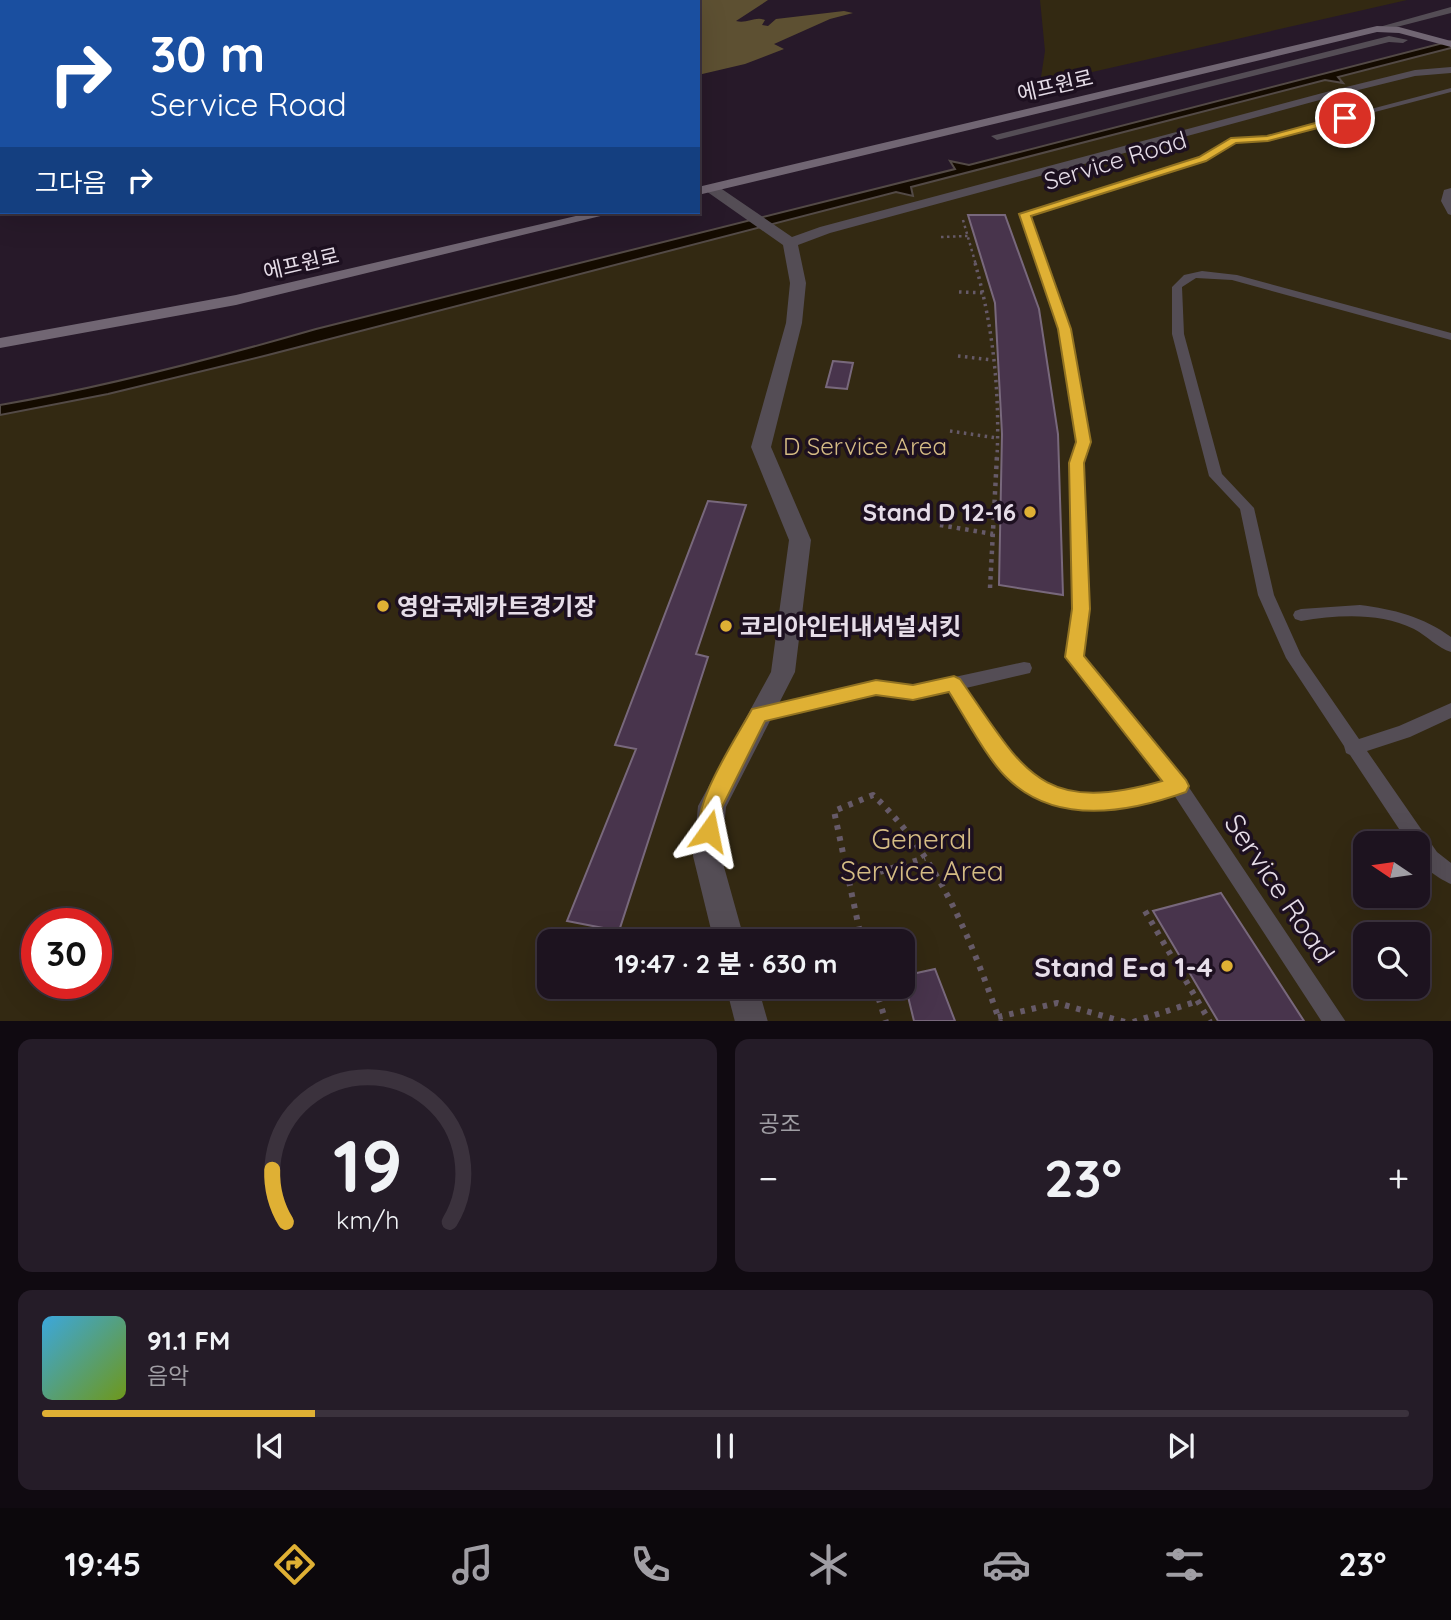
<!DOCTYPE html>
<html lang="ko">
<head>
<meta charset="utf-8">
<style>
	:root { --surface:#1d131f; --page:#251c28; --text:#f1f3f6; --muted:#a09ea4; --line:#3b323d; --accent:#dfb034 }
	body { margin:0; font-family:Quicksand,"Noto Sans KR",sans-serif; background:var(--page); color:var(--text); height:100vh; display:flex; flex-direction:column; font-size:26px; white-space:nowrap }
	* { box-sizing:border-box; margin:0 }
	p { font-size:23px; color:var(--muted) }
	.icon { flex:none; width:38px; height:38px; fill:none; stroke:currentColor; stroke-width:2; stroke-linecap:round; stroke-linejoin:round }
	.map { position:relative; height:1021px; overflow:hidden }
	.side { display:flex; flex-direction:column; gap:18px; padding:18px; background:#100a11; flex:1 }
	.side>* { flex:none }
	.top-card { position:absolute; left:0px; top:0px; width:700px; height:214px; box-shadow:0 7px 28px #0002,0 0 0 2px var(--line); background:#1a4fa0; color:#fff; overflow:hidden }
	.needle { width:46px; rotate:283deg }
	.buttons { position:absolute; left:1353px; top:831px; display:grid; gap:14px }
	.buttons a { display:grid; place-items:center; width:77px; height:77px; border-radius:14px; background:var(--surface); box-shadow:0 7px 28px #0002,0 0 0 2px var(--line); font-size:35px }
	.speed { position:absolute; left:21px; top:908px; display:flex; gap:14px; font-size:35px; font-weight:700; text-align:center }
	.speed>* { display:grid; place-content:center; width:91px; height:91px; border-radius:50%; background:var(--surface); box-shadow:0 7px 28px #0002,0 0 0 2px var(--line); line-height:1 }
	.speed .limit { border:10px solid #d22; background:#fff; color:#111 }
	.pin { position:absolute; display:grid; place-items:center; width:60px; height:60px; color:#fff; margin:-30px; border:4px solid #fff; border-radius:50%; box-shadow:0 2px 7px #0007 }
	.me { position:absolute; width:77px; margin:-38px; rotate:12deg; stroke-linejoin:round; filter:drop-shadow(0 0 5px #0008) }
	.turn { display:flex; align-items:center; gap:24px; height:147px; padding:0 35px; font-size:32px }
	.turn .icon { width:91px; height:91px; stroke-width:2.5 }
	.turn b { display:block; font-size:49px; line-height:60px }
	.then { display:flex; align-items:center; height:66px; padding:0 35px; background:#0003; gap:14px; font-size:26px }
	.big { font-size:52px; font-weight:800; line-height:1.1 }
	.side .tile { flex:1; display:flex; flex-direction:column; justify-content:center; gap:10px; min-width:0; padding:0 24px; border-radius:14px; background:var(--page) }
	.side .dial { align-items:center; gap:0 }
	.dial svg { height:182px; overflow:visible; fill:none; stroke:var(--line); stroke-width:7; stroke-linecap:round; text-anchor:middle }
	.dial text { fill:var(--text); stroke:none }
	.song { display:flex; align-items:center; gap:21px }
	.cover { width:84px; height:84px; border-radius:10px; background:linear-gradient(135deg,hsl(200 70% 55%),hsl(80 70% 35%)) }
	.played { height:7px; border-radius:4px; background:linear-gradient(90deg,var(--accent) 20%,var(--line) 20%) }
	.keys { display:flex; justify-content:space-around; direction:ltr }
	.heat { display:flex; justify-content:space-between; align-items:center; font-size:38px; direction:ltr }
	.side .tiles { flex:1; display:grid; gap:18px; grid-template-columns:1fr 1fr }
	.tile:last-child { grid-column:span 2 }
	.trip { position:absolute; left:537px; top:929px; width:378px; height:70px; border-radius:14px; background:var(--surface); box-shadow:0 7px 28px #0002,0 0 0 2px var(--line); font-weight:800; line-height:70px; text-align:center }
	.tab-bar { display:flex; height:112px; justify-content:space-around; align-items:center; background:#0c080c; color:var(--muted) }
	.tab-bar .icon { width:49px; height:49px }
	.tab-bar .selected { color:var(--accent) }
	.tab-bar b { font-size:32px; color:var(--text) }
	.map>svg:first-child { display:block }
	.green { fill:#332912; fill-rule:evenodd }
	.forest { fill:#5d5032 }
	.water { fill:#140b00; stroke:#534a46; stroke-width:2 }
	.building { fill:#48344c; stroke:#78687c; stroke-width:2 }
	.lines { fill:none; stroke-linecap:round; stroke-linejoin:round }
	.path-far3 { stroke:#665a68; stroke-width:2.5; stroke-dasharray:2.5 3.5; stroke-linecap:butt }
	.path-far2 { stroke:#665a68; stroke-width:3.5; stroke-dasharray:2.5 4.5; stroke-linecap:butt }
	.path-far1 { stroke:#665a68; stroke-width:4.5; stroke-dasharray:3.5 5; stroke-linecap:butt }
	.path { stroke:#665a68; stroke-width:6; stroke-dasharray:4.5 7; stroke-linecap:butt }
	.lane { fill:#544d55; fill-rule:evenodd }
	.street { fill:#544d55; fill-rule:evenodd }
	.secondary { fill:#716673; fill-rule:evenodd }
	.highway { fill:#9d8ca0; fill-rule:evenodd }
	.route { fill:#dfb034; stroke:#917222; stroke-width:2 }
	.poi-dot { fill:#dfb034; stroke:#1d1020; stroke-width:2.5 }
	.labels { text-anchor:middle; dominant-baseline:central; stroke-width:7; stroke-linejoin:round; paint-order:stroke }
	.far-street-label { font-size:21px; fill:#e6dde8; stroke:#1d1020 }
	.street-label { font-size:24px; fill:#e6dde8; stroke:#1d1020 }
	.park-label { font-size:24px; fill:#d5bc84; stroke:#1d1020 }
	.poi-label { font-size:24px; font-weight:bold; fill:#e6dde8; stroke:#1d1020; text-anchor:start }
	.near-park-label { font-size:28px; fill:#d5bc84; stroke:#1d1020 }
	.near-street-label { font-size:28px; fill:#e6dde8; stroke:#1d1020 }
	.near-poi-label { font-size:28px; font-weight:bold; fill:#e6dde8; stroke:#1d1020; text-anchor:end }
</style>
</head>
<body>
<div class="map">
<svg width="1451" height="1022" viewBox="0 0 1451 1022">
	<rect width="100%" height="100%" fill="#271929"/>
	<g class="green">
		<path d="M1040,0H1407L1066,78L1041,77L1045,51Z"/>
		<path d="M1451,44V1021L0,1022V409L55,404ZM1365,844H1418V896H1365ZM37,924H96V984H37ZM1365,934H1418V987H1365ZM550,942H903V987H550Z"/>
	</g>
	<path class="forest" d="M305,0H768L736,21C747,24 755,16 765,20L762,25L768,26L776,19L844,11L853,13L830,19L774,44L784,49L745,64L698,75V2H300Z"/>
	<path class="water" d="M1451,41V48L1338,77L1343,83L1325,80L911,187L913,196L896,192L268,355L108,394L0,415V405C106,387 212,359 316,329L955,169L950,161L969,165Z"/>
	<g class="building">
		<path d="M968,215H1005L1039,309L1058,434L1063,595L999,585L1002,434L995,303Z"/>
		<path d="M833,361L853,363L847,389L826,387Z"/>
		<path d="M708,501L746,505L696,654L708,657L619,931L567,921L636,749L615,745Z"/>
		<path d="M1221,893L1304,1021H1218L1153,911Z"/>
		<path d="M935,969L955,1021H914L903,976Z"/>
	</g>
	<g class="lines">
		<g class="path-far3">
			<path d="M963,220L976,265"/>
			<path d="M941,237L968,236"/>
		</g>
		<g class="path-far2">
			<path d="M975,263C993,326 1000,392 997,457"/>
			<path d="M959,292L986,293"/>
			<path d="M958,356L992,360"/>
			<path d="M950,431L997,438"/>
		</g>
		<g class="path-far1">
			<path d="M940,525L993,534"/>
			<path d="M990,588L997,455"/>
		</g>
		<g class="path">
			<path d="M847,882L925,858"/>
			<path d="M1145,911L1210,1022"/>
			<path d="M862,942L834,811L873,795C938,856 971,939 1000,1022"/>
			<path d="M875,987L886,1022"/>
			<path d="M998,1017L1057,1003L1125,1022"/>
			<path d="M1133,1022L1198,1001"/>
		</g>
		<g class="lane">
			<path d="M1451,88V92L1268,140L1236,142L1205,161L1030,215L1071,329L1090,442L1083,463L1089,609L1082,656L1184,780L1346,1022H1322L1174,795C1117,811 1047,823 1003,772C982,748 967,718 950,691L913,700L876,695L759,722L753,720L750,715L753,710L759,708L876,681L913,686L1024,662L1030,663L1032,668L1030,673L966,688C982,714 997,746 1021,767C1062,803 1115,795 1164,782L1066,657L1073,609L1069,463L1078,442L1059,329L1020,214L1199,157L1231,138L1268,136Z"/>
			<path d="M1451,188V215L1448,214L1441,201L1444,190Z"/>
			<path d="M1202,271L1237,275L1451,333V340L1232,280L1196,278L1182,287L1184,334L1222,474L1254,508L1274,595L1301,655L1359,739L1399,726L1451,703V718L1410,737L1367,751L1437,852L1451,863V884C1441,880 1421,867 1418,856C1417,855 1418,844 1418,844H1409L1350,755L1346,753L1344,746L1286,658L1258,595L1240,509L1209,476L1172,334V287L1184,275Z"/>
			<path d="M1360,605C1393,609 1424,617 1451,637V652C1438,648 1427,636 1414,629C1379,612 1338,615 1301,621L1295,619L1293,615L1295,611L1301,609Z"/>
		</g>
		<g class="street">
			<path d="M1451,7V13L1377,32L1372,29Z"/>
			<path d="M1389,36L1408,40L1403,43L1389,42L997,140L991,136Z"/>
			<path d="M1451,67V73L1415,76L1338,95L830,233L798,245L806,283L802,323L771,447L811,540L795,672L726,807L721,856L745,942H714L693,856L698,806L771,672L789,540L751,447L786,323L790,283L783,245L706,191V185H716L792,237L820,227L1330,91L1415,70Z"/>
			<path d="M726,987H758L768,1022H735Z"/>
		</g>
		<g class="secondary">
			<path d="M0,6L2,7V16L0,15Z"/>
			<path d="M1377,26L1399,27L1451,41V47L1399,33L1377,32L698,195V187Z"/>
			<path d="M0,73H2L0,80Z"/>
			<path d="M593,212H617L236,305L0,348V338L236,295Z"/>
		</g>
		<g class="highway">
			<path d="M265,0H278L264,2Z"/>
			<path d="M0,87H2L0,94Z"/>
			<path d="M0,108H2L0,116Z"/>
		</g>
	</g>
	<path class="route" d="M1345,115L1348,120L1268,141L1236,143L1206,161L1031,216L1071,329L1091,442L1084,463L1090,609L1084,656L1186,780L1189,786L1186,792C1128,813 1056,826 1007,778C987,759 965,717 949,692L913,700L876,695L765,721L722,807L717,838L709,841L701,838C688,809 737,737 752,709L876,680L913,685L954,676L960,679C1024,770 1039,816 1162,781L1065,657L1072,609L1069,463L1076,442L1058,329L1019,214L1199,157L1231,138L1267,136Z"/>
	<g class="poi-dot">
		<circle cx="1030" cy="512" r="7"/>
		<circle cx="383" cy="606" r="7"/>
		<circle cx="726" cy="626" r="7"/>
		<circle cx="1227" cy="966" r="7"/>
	</g>
	<g class="labels">
		<g class="far-street-label">
			<text transform="translate(1055 85) rotate(-13)">에프원로</text>
			<text transform="translate(301 263) rotate(-13)">에프원로</text>
		</g>
		<g class="street-label">
			<text transform="translate(1115 160) rotate(-17)">Service Road</text>
		</g>
		<g class="park-label">
			<text x="865" y="446">D Service Area</text>
		</g>
		<g class="poi-label">
			<text x="1016" y="512" text-anchor="end">Stand D 12-16</text>
			<text x="397" y="606">영암국제카트경기장</text>
			<text x="740" y="626">코리아인터내셔널서킷</text>
		</g>
		<g class="near-park-label">
			<text x="922" y="838">General<tspan x="922" dy="32">Service Area</tspan></text>
		</g>
		<g class="near-street-label">
			<text transform="translate(1280 888) rotate(56)">Service Road</text>
		</g>
		<g class="near-poi-label">
			<text x="1213" y="966">Stand E-a 1-4</text>
		</g>
	</g>
</svg>
<div class="buttons">
<a><svg class="needle" viewBox="-14 -14 28 28"><path d="M0-13l5 13h-10z" fill="#e53935"/><path d="M0 13l5-13h-10z" fill="#a09ea4"/></svg></a>
<a><svg class="icon" aria-label="search" viewBox="0 0 24 24"><circle cx="10" cy="10" r="6"/><path d="M15 15l6 6"/></svg></a>
</div>
<div class="speed"><div class="limit">30</div></div>
<div class="pin" style="left:1345px;top:118px;background:#d93025"><svg class="icon" aria-label="arrive" viewBox="0 0 24 24"><path d="M6 21V4h12l-3 4 3 4H6"/></svg></div>
<svg class="me" style="left:709px;top:831px" viewBox="-20 -20 40 40"><path d="M0-17L14 15 0 8-14 15z" fill="#dfb034" stroke="#fff" stroke-width="4"/></svg>
<div class="trip">19:47 · 2 분 · 630 m</div>
<div class="top-card">
<div class="turn"><svg class="icon" aria-label="right" viewBox="0 0 24 24"><path d="M7 20v-9h11M14 6l5 5-5 5"/></svg><div><b>30 m</b>Service Road</div></div>
<div class="then">그다음<svg class="icon" aria-label="right" viewBox="0 0 24 24"><path d="M7 20v-9h11M14 6l5 5-5 5"/></svg></div>
</div>
</div>
<section class="side">
<div class="tiles">
<div class="tile dial"><svg viewBox="0 0 100 80">
<path d="M14 69A42 42 0 1 1 86 69"/>
<path d="M14 69A42 42 0 0 1 8 46" stroke="#dfb034"/>
<text x="50" y="56" font-size="32" font-weight="700">19</text>
<text x="50" y="72" font-size="11">km/h</text>
</svg></div>
<div class="tile"><p>공조</p>
<div class="heat"><a>−</a><b class="big">23°</b><a>+</a></div>
</div>
<div class="tile">
<div class="song"><i class="cover"></i><div><b>91.1 FM</b><p>음악</p></div></div>
<div class="played"></div>
<div class="keys"><svg class="icon" aria-label="previous" viewBox="0 0 24 24"><path d="M18 5L8 12l10 7zM5 5v14"/></svg><svg class="icon" aria-label="pause" viewBox="0 0 24 24"><path d="M8 5v14M16 5v14"/></svg><svg class="icon" aria-label="next" viewBox="0 0 24 24"><path d="M6 5l10 7-10 7zM19 5v14"/></svg></div>
</div>
</div>
</section>
<nav class="tab-bar">
<b>19:45</b>
<svg class="icon selected" aria-label="directions" viewBox="0 0 24 24"><path d="M12 3l9 9-9 9-9-9zM9 14v-3h6M13 9l2 2-2 2"/></svg>
<svg class="icon" aria-label="music" viewBox="0 0 24 24"><path d="M9 18V5l10-2v13"/><circle cx="6" cy="18" r="3"/><circle cx="16" cy="16" r="3"/></svg>
<svg class="icon" aria-label="phone" viewBox="0 0 24 24"><path d="M5 4h4l2 5-3 2q2 4 5 5l2-3 5 2v4C11 20 4 13 5 4z"/></svg>
<svg class="icon" aria-label="climate" viewBox="0 0 24 24"><path d="M12 3v18M4 7l16 10M4 17L20 7"/></svg>
<svg class="icon" aria-label="car" viewBox="0 0 24 24"><path d="M5 17H2v-5l4-1 3-4h7l3 4 3 1v5h-3M9 17h6M6 11h13"/><circle cx="7" cy="17" r="2"/><circle cx="17" cy="17" r="2"/></svg>
<svg class="icon" aria-label="filters" viewBox="0 0 24 24"><path d="M4 7h16M4 17h16"/><circle cx="9" cy="7" r="2"/><circle cx="15" cy="17" r="2"/></svg>
<b>23°</b>
</nav>
</body>
</html>
